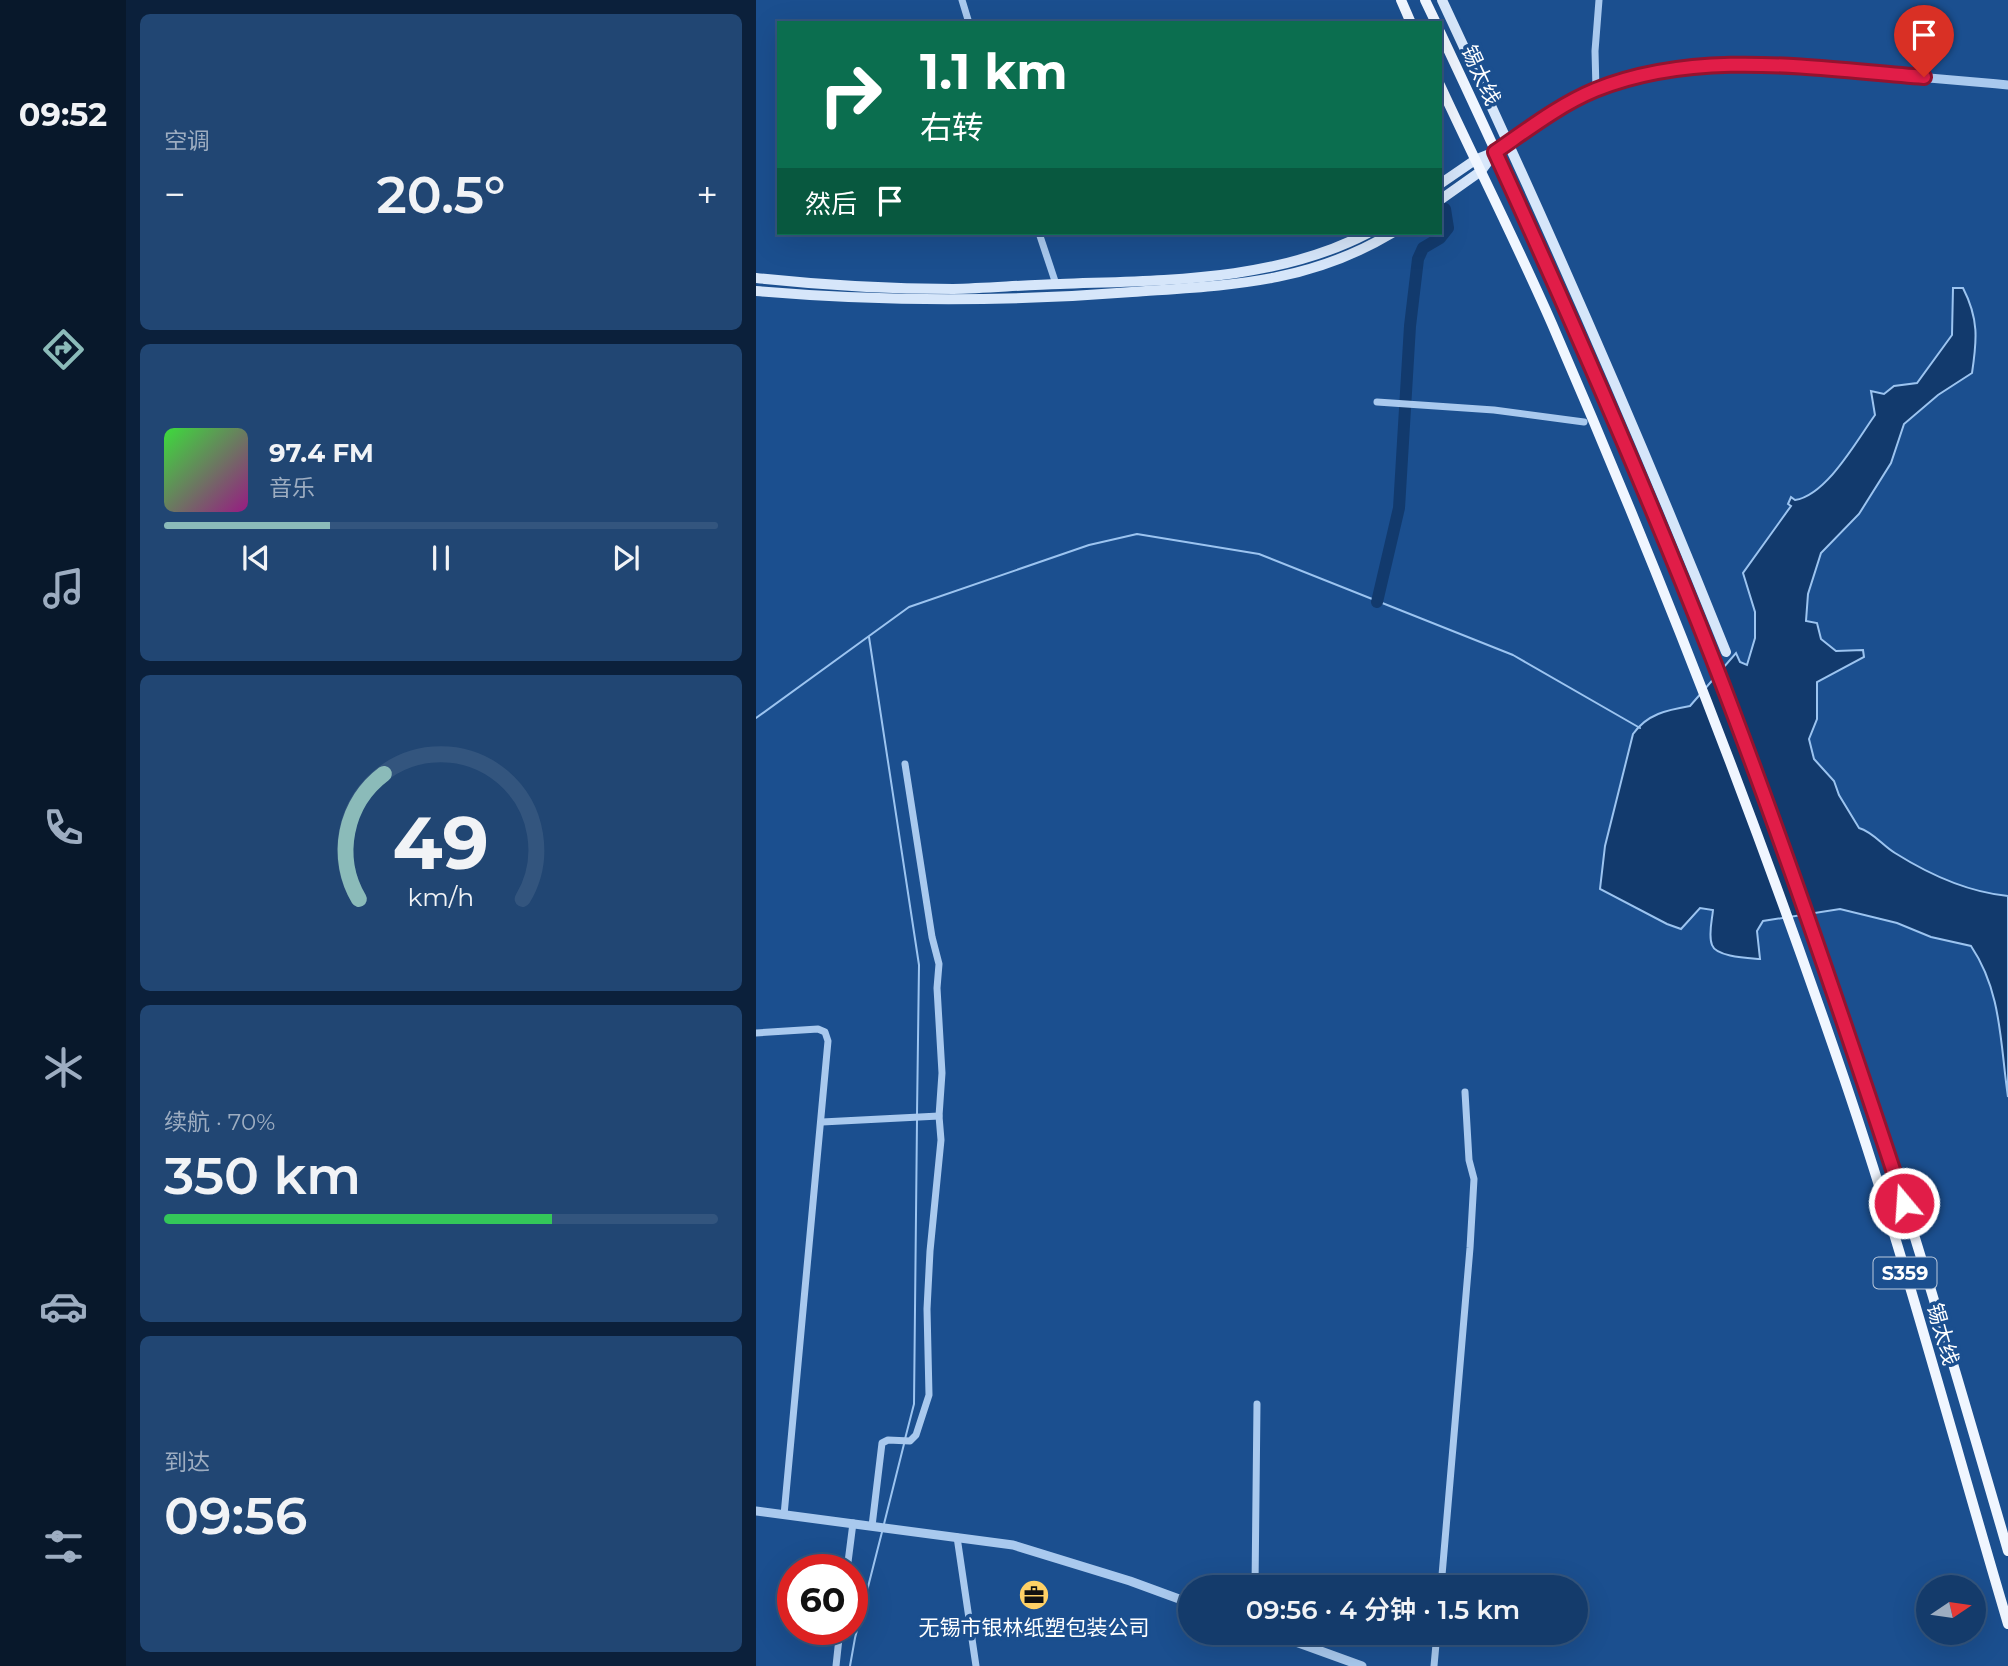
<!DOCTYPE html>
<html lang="zh">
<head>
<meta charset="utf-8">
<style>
	:root { --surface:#143b6b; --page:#214673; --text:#f1f3f6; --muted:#9dadc1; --line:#33557e; --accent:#8bbbb9 }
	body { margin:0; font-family:Montserrat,"Noto Sans SC",sans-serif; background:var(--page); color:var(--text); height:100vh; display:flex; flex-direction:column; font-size:26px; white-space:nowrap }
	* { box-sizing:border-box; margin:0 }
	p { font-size:23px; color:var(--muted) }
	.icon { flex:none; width:38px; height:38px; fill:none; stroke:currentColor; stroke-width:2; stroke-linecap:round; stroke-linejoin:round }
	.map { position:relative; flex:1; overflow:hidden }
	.panel { display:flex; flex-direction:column; gap:14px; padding:14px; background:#0b203b; width:630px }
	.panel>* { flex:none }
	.hud { position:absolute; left:21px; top:21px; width:665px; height:214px; border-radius:0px; box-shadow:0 7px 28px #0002,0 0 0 2px var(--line); background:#0b6e4f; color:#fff; overflow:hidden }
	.needle { width:46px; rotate:77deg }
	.controls { position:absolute; left:1160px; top:1575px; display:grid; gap:14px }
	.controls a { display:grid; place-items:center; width:70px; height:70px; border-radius:50%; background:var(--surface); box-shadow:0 7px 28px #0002,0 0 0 2px var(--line); font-size:35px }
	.speed { position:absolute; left:21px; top:1554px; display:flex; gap:14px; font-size:35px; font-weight:700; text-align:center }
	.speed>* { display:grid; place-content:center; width:91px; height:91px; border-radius:50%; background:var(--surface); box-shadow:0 7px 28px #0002,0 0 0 2px var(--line); line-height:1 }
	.speed .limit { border:10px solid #d22; background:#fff; color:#111 }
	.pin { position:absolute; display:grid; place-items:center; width:60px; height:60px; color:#fff; margin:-72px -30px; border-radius:50% 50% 50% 0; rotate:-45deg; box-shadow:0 0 7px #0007 }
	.pin .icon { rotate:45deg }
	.me { position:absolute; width:77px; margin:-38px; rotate:342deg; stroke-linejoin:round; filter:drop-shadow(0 0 5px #0008) }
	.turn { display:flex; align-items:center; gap:24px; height:147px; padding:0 28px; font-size:32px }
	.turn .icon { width:91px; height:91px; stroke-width:2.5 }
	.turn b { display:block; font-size:49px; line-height:60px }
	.then { display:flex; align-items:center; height:66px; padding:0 28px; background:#0003; gap:14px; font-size:26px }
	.big { font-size:52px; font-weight:600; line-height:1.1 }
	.panel .widget { flex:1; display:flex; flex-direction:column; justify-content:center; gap:10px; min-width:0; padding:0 24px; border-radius:10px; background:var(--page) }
	.panel .dial { align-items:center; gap:0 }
	.dial svg { height:182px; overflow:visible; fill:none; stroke:var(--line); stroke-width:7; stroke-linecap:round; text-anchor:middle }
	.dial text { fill:var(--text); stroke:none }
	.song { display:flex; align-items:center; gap:21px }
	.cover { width:84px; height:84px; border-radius:10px; background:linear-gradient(135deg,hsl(120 70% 55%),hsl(310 70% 35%)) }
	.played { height:7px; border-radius:4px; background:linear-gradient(90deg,var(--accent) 30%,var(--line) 30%) }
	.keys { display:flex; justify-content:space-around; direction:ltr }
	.heat { display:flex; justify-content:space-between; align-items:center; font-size:38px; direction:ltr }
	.charge { height:10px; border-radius:5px; background:linear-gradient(90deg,#34c759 70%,var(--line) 0) }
	.trip { position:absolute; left:422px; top:1575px; width:410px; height:70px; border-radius:35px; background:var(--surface); box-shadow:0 7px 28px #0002,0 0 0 2px var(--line); font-weight:600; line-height:70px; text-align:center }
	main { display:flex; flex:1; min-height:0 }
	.dock { display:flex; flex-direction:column; width:126px; justify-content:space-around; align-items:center; background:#08182b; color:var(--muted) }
	.dock .icon { width:49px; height:49px }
	.dock .selected { color:var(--accent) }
	.dock b { font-size:32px; color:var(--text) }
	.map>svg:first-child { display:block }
	.water { fill:#123a6d; stroke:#9cc4f0; stroke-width:2 }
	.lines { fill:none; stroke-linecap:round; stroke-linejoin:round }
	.stream { stroke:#9cc4f0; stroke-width:2 }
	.river { stroke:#123a6d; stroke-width:12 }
	.minor { stroke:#a9c9ee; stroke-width:7 }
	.tertiary { stroke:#a9c9ee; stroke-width:9 }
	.secondary { stroke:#d6e6fa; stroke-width:10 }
	.primary { stroke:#f0f6ff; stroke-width:10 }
	.route-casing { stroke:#92132f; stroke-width:18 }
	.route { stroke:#e11d48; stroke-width:12 }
	.labels { text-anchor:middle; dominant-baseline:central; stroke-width:7; stroke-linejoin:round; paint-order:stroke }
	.shield { fill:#1b4f8f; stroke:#bbcadd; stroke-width:2 }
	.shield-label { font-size:19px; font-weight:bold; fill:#fff }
	.street-label { font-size:21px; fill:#fff; stroke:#1b4f8f }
	.poi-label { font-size:21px; fill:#fff; stroke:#1b4f8f }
</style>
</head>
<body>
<main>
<nav class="dock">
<b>09:52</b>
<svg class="icon selected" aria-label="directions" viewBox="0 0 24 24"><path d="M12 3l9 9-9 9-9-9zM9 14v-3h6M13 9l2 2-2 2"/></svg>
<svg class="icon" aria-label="music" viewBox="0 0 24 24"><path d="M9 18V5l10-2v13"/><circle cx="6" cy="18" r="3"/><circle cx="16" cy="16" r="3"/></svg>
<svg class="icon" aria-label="phone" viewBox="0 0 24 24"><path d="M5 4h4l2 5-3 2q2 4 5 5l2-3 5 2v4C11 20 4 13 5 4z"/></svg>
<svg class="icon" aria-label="climate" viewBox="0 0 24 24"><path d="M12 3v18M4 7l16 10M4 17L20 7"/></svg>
<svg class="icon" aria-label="car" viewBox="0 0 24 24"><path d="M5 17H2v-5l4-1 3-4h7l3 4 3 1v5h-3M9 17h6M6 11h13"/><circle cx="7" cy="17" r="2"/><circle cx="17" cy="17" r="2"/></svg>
<svg class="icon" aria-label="filters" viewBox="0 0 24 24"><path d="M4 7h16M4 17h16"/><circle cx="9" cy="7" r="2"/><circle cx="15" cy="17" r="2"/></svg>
</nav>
<section class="panel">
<div class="widget"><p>空调</p>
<div class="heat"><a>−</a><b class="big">20.5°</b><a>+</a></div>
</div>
<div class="widget">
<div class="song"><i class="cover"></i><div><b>97.4 FM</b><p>音乐</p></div></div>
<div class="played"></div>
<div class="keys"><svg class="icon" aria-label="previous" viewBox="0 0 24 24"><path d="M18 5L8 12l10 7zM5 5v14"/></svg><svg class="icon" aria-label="pause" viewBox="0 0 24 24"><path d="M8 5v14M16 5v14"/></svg><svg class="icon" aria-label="next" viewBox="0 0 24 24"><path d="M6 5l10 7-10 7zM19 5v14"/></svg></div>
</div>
<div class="widget dial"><svg viewBox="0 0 100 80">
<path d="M14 69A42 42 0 1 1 86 69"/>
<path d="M14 69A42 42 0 0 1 25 14" stroke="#8bbbb9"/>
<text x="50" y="56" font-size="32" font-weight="700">49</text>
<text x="50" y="72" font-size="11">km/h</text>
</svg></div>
<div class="widget"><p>续航 · 70%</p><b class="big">350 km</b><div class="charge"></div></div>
<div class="widget"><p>到达</p><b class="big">09:56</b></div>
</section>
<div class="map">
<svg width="1252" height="1666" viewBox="0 0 1252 1666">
	<rect width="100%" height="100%" fill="#1b4f8f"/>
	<path class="water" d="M1197,288H1207C1223,319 1221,340 1216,373L1182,395L1148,424L1135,463L1103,514L1065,553L1052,594L1050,621L1061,623L1065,639L1080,651L1107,650L1108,657L1061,682V719L1053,739L1058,759L1078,781L1083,795L1103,828C1117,832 1126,845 1139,853C1174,875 1211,892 1252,896V1097C1244,1043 1246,992 1215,946L1175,937L1141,923L1084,909L1007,921L1001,931L1004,959C993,958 960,957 956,945C952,935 956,921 957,910L944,908L925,929L911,924L844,889L849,846L877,734C891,714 911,710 934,706L980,653L984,662L991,665L999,638V612L987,573L1035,506L1032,504L1035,497L1039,500C1071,495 1101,440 1119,415L1115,391L1128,394L1138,386L1161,383L1196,335Z"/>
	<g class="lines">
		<g class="stream">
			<path d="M113,637L163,965L161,1114"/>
			<path d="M0,718L153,607L333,545L381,534L503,554L757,655L884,728"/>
			<path d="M149,1439L158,1404L161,1120"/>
			<path d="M128,1524L148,1444"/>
			<path d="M94,1666L99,1638L126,1532"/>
		</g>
		<path class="river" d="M621,602L643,508L654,326L662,259L667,248L684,238L692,228L689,209"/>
		<g class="minor">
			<path d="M206,0L213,23"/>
			<path d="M840,90L839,51L843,0"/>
			<path d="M283,233L300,284"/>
			<path d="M621,402L738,410L828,422"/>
			<path d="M0,1033L62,1029L69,1032L72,1041L28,1515"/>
			<path d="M66,1122L183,1116"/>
			<path d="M116,1526L126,1443L132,1440L154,1441L160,1435L173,1395L171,1309L174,1251L185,1140L183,1116L186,1073L181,988L183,964L176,937L149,764"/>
			<path d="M201,1537L220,1666"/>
			<path d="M91,1570L97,1523"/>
			<path d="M499,1587L501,1404"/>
			<path d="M685,1587L714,1248L718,1179L713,1160L709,1092"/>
			<path d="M80,1666L84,1629"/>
			<path d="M678,1666L681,1633"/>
		</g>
		<g class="tertiary">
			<path d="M739,152C771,130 802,105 839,90C920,58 1008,65 1092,71C1146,76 1199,80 1252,85"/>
			<path d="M0,1511L257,1545L374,1581L434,1603"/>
			<path d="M515,1633L606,1666"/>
		</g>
		<g class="secondary">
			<path d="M686,0C787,215 882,432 970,652"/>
			<path d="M684,184L719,160L739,152L725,171L684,200"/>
			<path d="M0,278C65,285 131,289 197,289C233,288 268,285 304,284C407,280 518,282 612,233"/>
			<path d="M0,291C126,302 250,302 376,292C473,285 551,284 636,233"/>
		</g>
		<g class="primary">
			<path d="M645,0L655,23"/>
			<path d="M669,0L680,23"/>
			<path d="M684,32C757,187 828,343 894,502C961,665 1023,831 1081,998C1144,1180 1198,1366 1252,1551"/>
			<path d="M684,85C721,165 761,244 796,324C903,571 1001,823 1088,1078C1149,1258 1198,1442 1252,1624"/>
		</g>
	</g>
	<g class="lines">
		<g class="route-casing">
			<path id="route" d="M1148,1203C1088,1020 1026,837 956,657C889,486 815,318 739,152C771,130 803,105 839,90C943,48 1060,69 1168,77"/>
		</g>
		<use href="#route" class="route"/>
	</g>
	<defs>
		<g id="office-disc" transform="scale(1.575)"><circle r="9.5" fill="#ffd166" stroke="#1b4f8f"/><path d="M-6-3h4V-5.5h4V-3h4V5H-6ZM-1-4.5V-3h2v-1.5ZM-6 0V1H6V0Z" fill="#111"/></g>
	</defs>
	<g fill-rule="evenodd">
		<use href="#office-disc" x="278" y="1595"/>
	</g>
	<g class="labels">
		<rect class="shield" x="1117.5" y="1257.5" width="63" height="31" rx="5"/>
		<g class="shield-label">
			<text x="1149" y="1273">S359</text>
		</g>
		<g class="street-label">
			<text transform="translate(725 75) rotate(65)">锡太线</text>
			<text transform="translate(1187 1334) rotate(74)">锡太线</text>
		</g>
		<g class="poi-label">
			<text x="278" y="1627">无锡市银林纸塑包装公司</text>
		</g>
	</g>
</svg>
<div class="controls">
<a><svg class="needle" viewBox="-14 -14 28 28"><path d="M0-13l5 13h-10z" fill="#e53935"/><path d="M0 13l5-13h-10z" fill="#9dadc1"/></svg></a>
</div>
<div class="speed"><div class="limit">60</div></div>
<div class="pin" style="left:1168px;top:77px;background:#d93025"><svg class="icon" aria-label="arrive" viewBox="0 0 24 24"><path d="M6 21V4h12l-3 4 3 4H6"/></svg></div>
<svg class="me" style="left:1148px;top:1203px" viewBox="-20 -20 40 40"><circle r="17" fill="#e11d48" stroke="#fff" stroke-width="3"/><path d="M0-11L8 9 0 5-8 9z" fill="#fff"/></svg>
<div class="trip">09:56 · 4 分钟 · 1.5 km</div>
<div class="hud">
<div class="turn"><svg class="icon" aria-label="right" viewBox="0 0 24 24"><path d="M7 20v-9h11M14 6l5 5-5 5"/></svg><div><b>1.1 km</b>右转</div></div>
<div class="then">然后<svg class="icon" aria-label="arrive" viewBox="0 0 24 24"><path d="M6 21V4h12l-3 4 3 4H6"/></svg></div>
</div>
</div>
</main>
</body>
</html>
